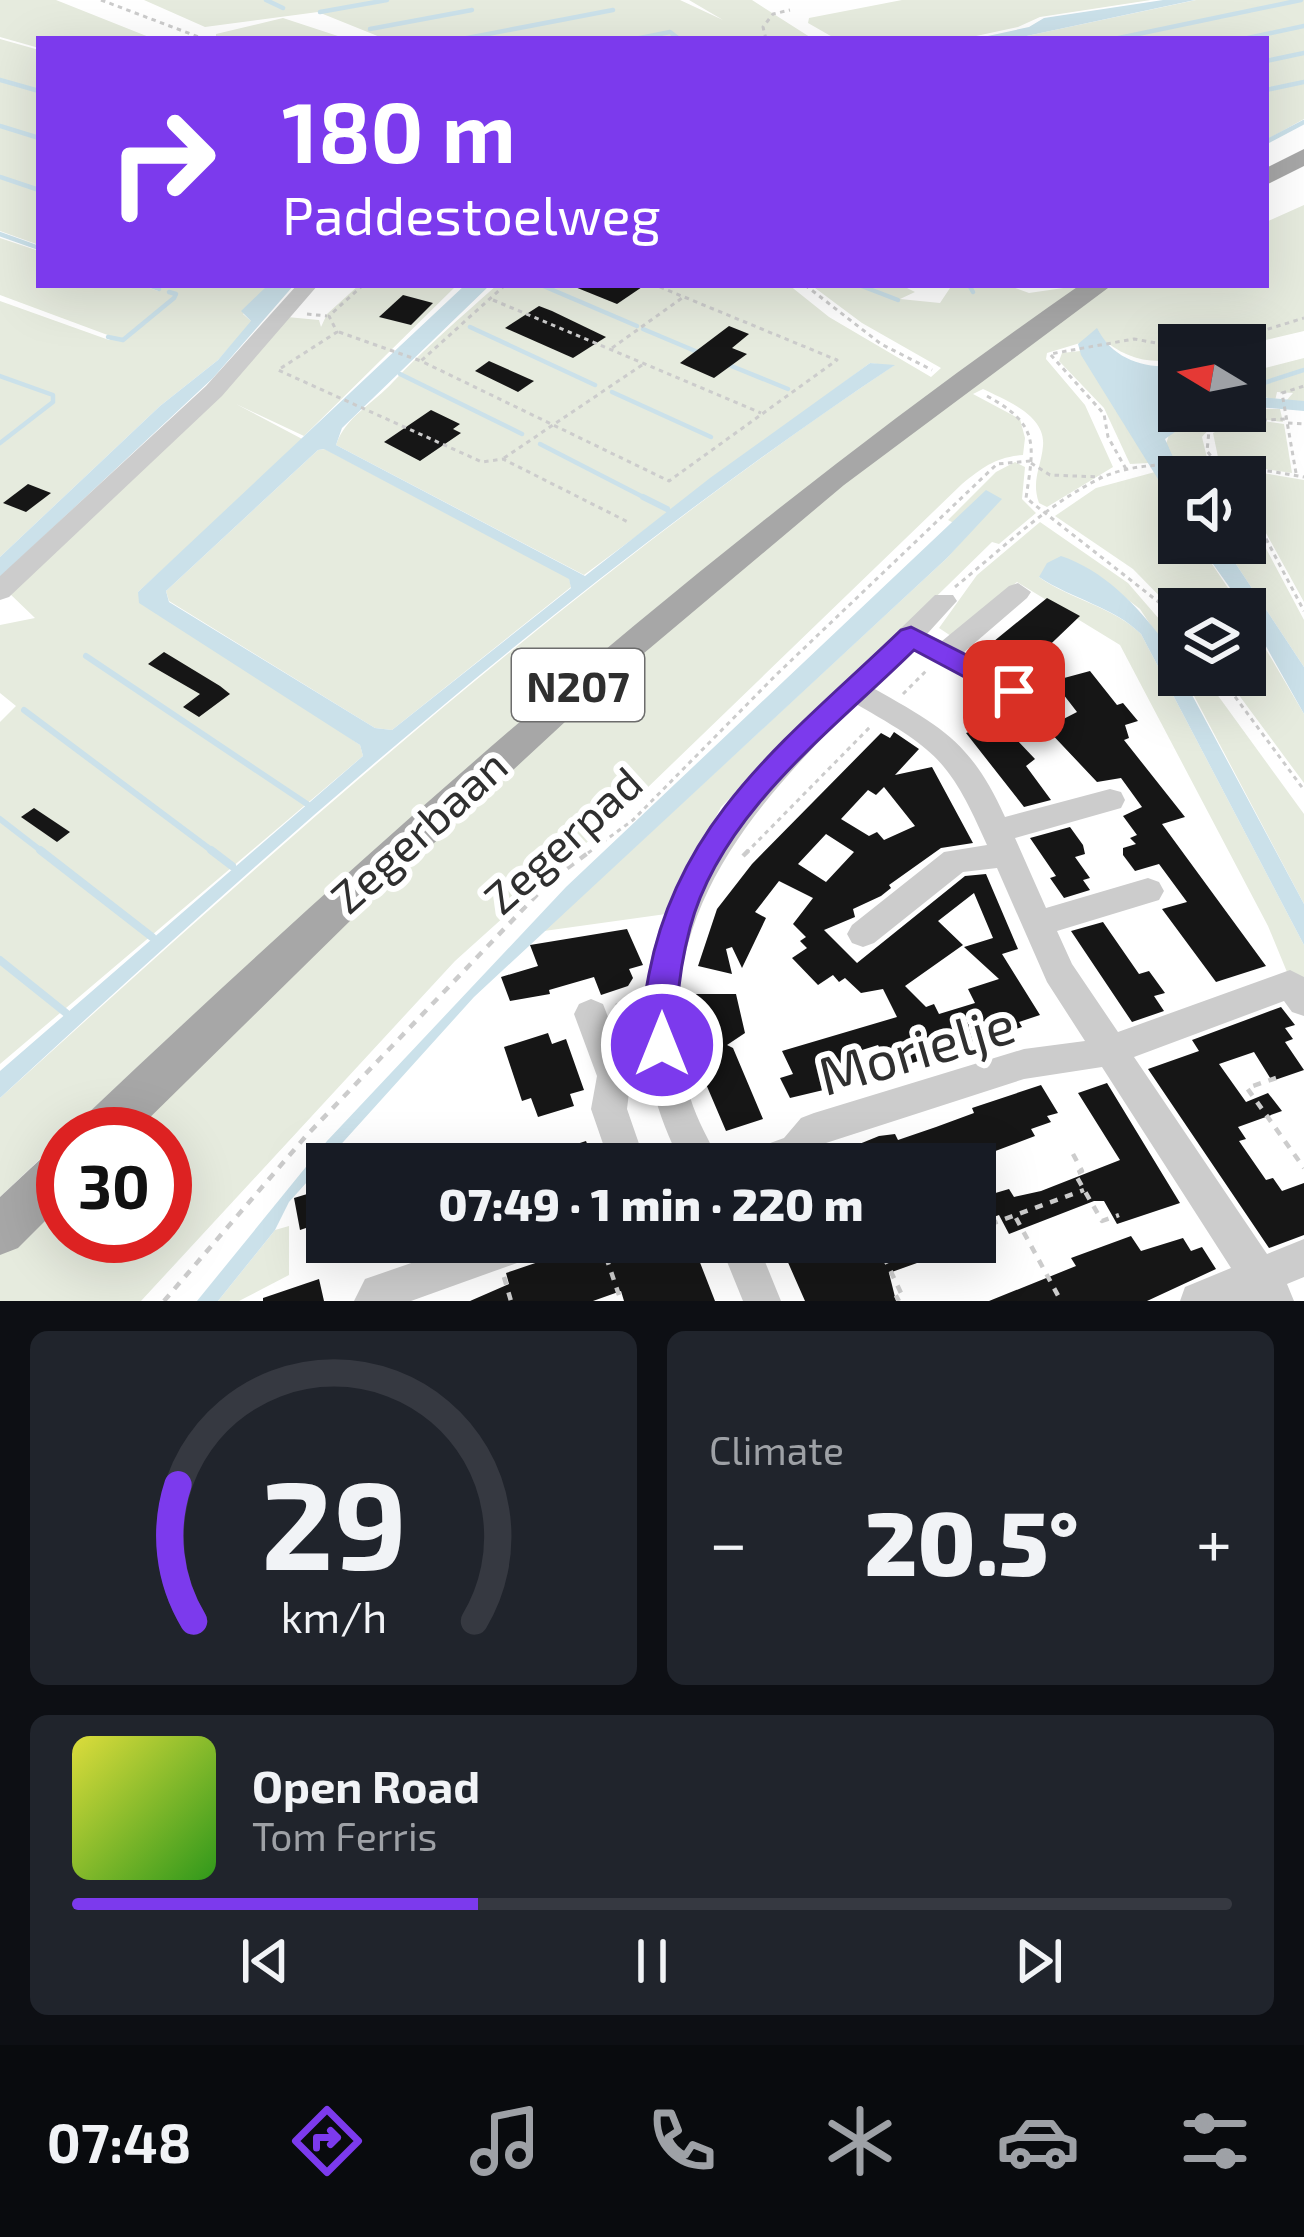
<!DOCTYPE html>
<html lang="en">
<head>
<meta charset="utf-8">
<style>
	:root { --surface:#171b24; --page:#20242c; --text:#f1f3f6; --muted:#9ea1a6; --line:#363941; --accent:#7c3aed }
	body { margin:0; font-family:"Exo 2",sans-serif; background:var(--page); color:var(--text); height:100vh; display:flex; flex-direction:column; font-size:45px; white-space:nowrap }
	* { box-sizing:border-box; margin:0 }
	p { font-size:39px; color:var(--muted) }
	.icon { flex:none; width:66px; height:66px; fill:none; stroke:currentColor; stroke-width:2; stroke-linecap:round; stroke-linejoin:round }
	.map { position:relative; height:1301px; overflow:hidden }
	.drawer { display:flex; flex-direction:column; gap:30px; padding:30px; background:#0d0f14; flex:1 }
	.drawer>* { flex:none }
	.banner { position:absolute; left:36px; top:36px; width:1233px; height:252px; border-radius:0px; box-shadow:0 12px 48px #0002; background:#7c3aed; color:#fff; overflow:hidden }
	.needle { width:78px; rotate:280deg }
	.tools { position:absolute; left:1158px; top:324px; display:grid; gap:24px }
	.tools a { display:grid; place-items:center; width:108px; height:108px; border-radius:0px; background:var(--surface); box-shadow:0 12px 48px #0002; font-size:60px }
	.speed { position:absolute; left:36px; top:1107px; display:flex; gap:24px; font-size:60px; font-weight:700; text-align:center }
	.speed>* { display:grid; place-content:center; width:156px; height:156px; border-radius:50%; background:var(--surface); box-shadow:0 12px 48px #0002; line-height:1 }
	.speed .limit { border:18px solid #d22; background:#fff; color:#111 }
	.pin { position:absolute; display:grid; place-items:center; width:102px; height:102px; color:#fff; margin:-51px; border-radius:24px; box-shadow:0 6px 18px #0006 }
	.me { position:absolute; width:132px; margin:-66px; rotate:0deg; stroke-linejoin:round; filter:drop-shadow(0 0 9px #0008) }
	.turn { display:flex; align-items:center; gap:42px; height:252px; padding:0 48px; font-size:54px }
	.turn .icon { width:156px; height:156px; stroke-width:2.5 }
	.turn b { display:block; font-size:84px; line-height:102px }
	.big { font-size:90px; font-weight:800; line-height:1.1 }
	.drawer .widget { flex:1; display:flex; flex-direction:column; justify-content:center; gap:18px; min-width:0; padding:0 42px; border-radius:18px; background:var(--page) }
	.drawer .dial { align-items:center; gap:0 }
	.dial svg { height:312px; overflow:visible; fill:none; stroke:var(--line); stroke-width:7; stroke-linecap:round; text-anchor:middle }
	.dial text { fill:var(--text); stroke:none }
	.song { display:flex; align-items:center; gap:36px }
	.cover { width:144px; height:144px; border-radius:18px; background:linear-gradient(135deg,hsl(60 70% 55%),hsl(110 70% 35%)) }
	.played { height:12px; border-radius:6px; background:linear-gradient(90deg,var(--accent) 35%,var(--line) 35%) }
	.keys { display:flex; justify-content:space-around; direction:ltr }
	.heat { display:flex; justify-content:space-between; align-items:center; font-size:66px; direction:ltr }
	.drawer .tiles { flex:1; display:grid; gap:30px; grid-template-columns:1fr 1fr }
	.widget:last-child { grid-column:span 2 }
	.trip { position:absolute; left:306px; top:1143px; width:690px; height:120px; border-radius:0px; background:var(--surface); box-shadow:0 12px 48px #0002; font-weight:800; line-height:120px; text-align:center }
	.tab-bar { display:flex; height:192px; justify-content:space-around; align-items:center; background:#090b0e; color:var(--muted) }
	.tab-bar .icon { width:84px; height:84px }
	.tab-bar .on { color:var(--accent) }
	.tab-bar b { font-size:54px; color:var(--text) }
	.map>svg:first-child { display:block }
	.green { fill:#e6ebde }
	.water { fill:#cbe1ea; fill-rule:evenodd }
	.lines { fill:none; stroke-linecap:round; stroke-linejoin:round }
	.stream-far2 { stroke:#cbe1ea; stroke-width:4.5 }
	.stream-far1 { stroke:#cbe1ea; stroke-width:6 }
	.stream { stroke:#cbe1ea; stroke-width:8 }
	.canal { fill:#cbe1ea; fill-rule:evenodd }
	.building { fill:#161616; fill-rule:evenodd }
	.path-far1 { stroke:#ccc; stroke-width:3; stroke-dasharray:4.5 4.5; stroke-linecap:butt }
	.path { stroke:#ccc; stroke-width:4.5; stroke-dasharray:8 8; stroke-linecap:butt }
	.minor { fill:#ccc; fill-rule:evenodd }
	.major { fill:#a7a7a7; fill-rule:evenodd }
	.route { fill:#7c3aed; stroke:#51269a; stroke-width:3 }
	.labels { text-anchor:middle; dominant-baseline:central; stroke-width:12; stroke-linejoin:round; paint-order:stroke }
	.shield { fill:#fff; stroke:#6d6d6d; stroke-width:3 }
	.shield-label { font-size:42px; font-weight:bold; fill:#2f2f2f }
	.street-label { font-size:45px; fill:#2f2f2f; stroke:#fff }
	.near-street-label { font-size:54px; fill:#2f2f2f; stroke:#fff }
</style>
</head>
<body>
<div class="map">
<svg width="1304" height="1301" viewBox="0 0 1304 1301">
	<rect width="100%" height="100%" fill="#fff"/>
	<g class="green">
		<path d="M0,0H56L154,39H39V48L0,37Z"/>
		<path d="M144,0H680L723,20L689,0H752L813,39H385L318,12L205,27Z"/>
		<path d="M902,0H1151L1040,17L1018,27L962,39H836L808,23L809,18Z"/>
		<path d="M1196,0H1304V119L1266,140V39H1013Z"/>
		<path d="M283,18L347,39H216V34Z"/>
		<path d="M0,39L39,50V245L0,231Z"/>
		<path d="M1304,205V331L1244,345H1179V359C1147,365 1123,357 1100,337L1047,353L1046,359L1085,405L1113,467L1047,507L1039,503C1031,480 1041,468 1043,446C1046,415 1005,400 983,389L973,394L1020,419L1025,438L1023,455C996,457 983,467 962,484L644,791L455,961L141,1301H0V1243L63,1181V1236H165V1134H111L712,581L1108,285H1266V222Z"/>
		<path d="M0,238L39,251V285H141L158,291L161,288L154,285H268L243,314L252,322L218,360L160,406L0,557V301L109,340L113,337L0,295Z"/>
		<path d="M359,285H457L304,436L236,404L304,440L138,592L360,745L363,756L0,1064V722L16,706L0,693V625L35,618L8,592L287,317L319,320L321,327L327,314Z"/>
		<path d="M497,285H789L829,317L931,377L941,368L862,323L811,285H901L915,292L900,299L940,303L952,285H1007L1029,293L1084,285C694,554 341,872 0,1197V1098C285,840 572,581 893,366L870,363L584,575L336,445C346,416 373,404 393,382C423,350 461,317 497,285Z"/>
		<path d="M1080,351L1149,463L1130,464L1104,408L1059,361L1062,353Z"/>
		<path d="M1304,358V402L1286,401L1293,393L1277,392L1275,401L1263,396L1256,400L1245,394V373Z"/>
		<path d="M1245,409H1280L1283,422C1257,418 1221,413 1202,437L1208,462L1173,463L1165,447L1170,432L1212,412Z"/>
		<path d="M1263,421L1284,424L1292,473L1219,462L1213,433L1233,423Z"/>
		<path d="M325,449L569,578L571,587L392,730L375,728L169,601L166,591L318,450Z"/>
		<path d="M1015,462L1025,467L1022,499L1036,513L999,544L992,542L721,807L666,914L544,931L947,558L970,532L948,520L996,472Z"/>
		<path d="M1221,466L1304,480V602L1245,495V477H1230Z"/>
		<path d="M1155,472L1179,513V543H1198L1242,609H1179V616L1133,569L1055,516L1096,488Z"/>
		<path d="M1245,509L1304,620V667L1222,543H1245Z"/>
		<path d="M1040,522L1128,583L1179,642V668L1140,609L1085,567L1039,577C1071,600 1114,607 1141,634L1304,945V991L1287,972L1268,926L1120,645L1017,582L951,636L939,628L977,575Z"/>
		<path d="M1245,614L1304,714V783L1224,675H1245Z"/>
		<path d="M1183,675H1203L1304,814V904Z"/>
		<path d="M289,1226V1275L239,1301H218L275,1230Z"/>
	</g>
	<g class="water">
		<path d="M1163,0H1195L1012,39H974L1029,27L1044,18Z"/>
		<path d="M268,285H294L213,378L0,577V557L160,406L218,360L251,321L241,311Z"/>
		<path d="M465,285H490L342,428L336,445L585,576L710,478L870,363L895,365C574,579 282,837 0,1098V1071L363,756L360,745L139,603L138,592ZM324,449L569,579L571,588L392,730L375,728L169,602L166,591L318,450Z"/>
		<path d="M1097,328C1113,360 1145,369 1179,366V411H1221L1195,418L1165,439L1182,477L1179,513L1081,355L1078,344Z"/>
		<path d="M986,490L1002,499L947,558L474,997L289,1202L275,1230L218,1301H197L327,1141L566,887Z"/>
		<path d="M1198,543H1222L1304,667V714L1245,609Z"/>
		<path d="M1061,556C1103,570 1137,605 1162,639L1304,904V945L1141,634C1114,607 1072,599 1039,577L1047,563Z"/>
	</g>
	<g class="lines">
		<g class="stream-far2">
			<path d="M266,0L283,8"/>
			<path d="M320,12L387,0"/>
			<path d="M370,29L472,10"/>
			<path d="M462,39L613,10"/>
			<path d="M635,39L670,32L679,39"/>
			<path d="M1114,39L1301,0"/>
			<path d="M1243,39L1304,26"/>
			<path d="M1266,61L1304,53"/>
			<path d="M0,80L39,91"/>
			<path d="M1266,90L1304,82"/>
			<path d="M0,126L39,138"/>
			<path d="M1266,142L1304,122"/>
			<path d="M0,177L39,190"/>
			<path d="M0,234L39,248"/>
			<path d="M148,285L159,289"/>
			<path d="M541,285L637,326"/>
			<path d="M859,285L898,300"/>
			<path d="M969,285L973,292"/>
			<path d="M470,327L595,385"/>
			<path d="M643,329L700,353"/>
			<path d="M108,337L123,340L174,298L176,294L169,292"/>
			<path d="M724,363L788,389"/>
			<path d="M400,374L522,434"/>
			<path d="M0,376L53,395V402L0,443"/>
			<path d="M1245,389L1304,370"/>
			<path d="M612,392L711,437"/>
			<path d="M540,444L649,500"/>
		</g>
		<g class="stream-far1">
			<path d="M643,497L667,509"/>
			<path d="M86,656L307,804"/>
			<path d="M24,710L215,853"/>
			<path d="M0,819L44,853"/>
		</g>
		<g class="stream">
			<path d="M40,850L152,937"/>
			<path d="M211,850L232,866"/>
			<path d="M0,960L66,1013"/>
		</g>
		<path class="canal" d="M1245,396L1304,401V411L1245,406Z"/>
	</g>
	<g class="building">
		<path d="M570,285H645L617,304Z"/>
		<path d="M403,295L433,303L411,325L379,317Z"/>
		<path d="M539,306L552,311L606,337L573,358L505,328Z"/>
		<path d="M729,326L749,334L732,348L747,354L714,378L680,363Z"/>
		<path d="M489,361L534,381L518,392L475,371Z"/>
		<path d="M431,410L460,424L453,429L461,433L420,461L384,442Z"/>
		<path d="M28,484L51,493L26,512L3,503Z"/>
		<path d="M1047,598L1080,616L1033,661L1041,669L1022,678L977,655Z"/>
		<path d="M164,652L220,686L230,694L199,717L183,707L200,694L148,664Z"/>
		<path d="M1090,671L1117,705L1123,703L1138,721L1125,725L1129,738L1124,740L1185,817L1162,824L1266,966L1216,982L1162,909L1187,902L1159,864L1135,871L1123,855V848L1136,844L1130,838L1137,835L1123,816L1142,807L1121,778L1097,782L1046,728L1077,712L1053,681Z"/>
		<path d="M999,721L1035,759L1026,766L1051,800L1024,807L966,733Z"/>
		<path d="M894,732L919,749L895,775L932,767L973,843L941,848L889,885L891,888L881,896L853,909L855,917L824,930L857,963L965,876L986,874L1018,949L1002,954L1040,1015L1019,1022L1022,1027L891,1070L878,1045L846,1055L857,1082L790,1098L780,1078L793,1074L782,1051L897,1017L883,989L861,993L845,978L839,982L833,975L818,985L792,958L807,948L800,941L806,937L793,924L813,898L779,881L755,912L766,918L742,968L732,947L726,949L732,974L698,966L717,909L752,864L881,733L890,738ZM884,787L915,826L884,840L877,832L869,836L841,819L868,790L876,795ZM826,834L854,852L826,882L798,864ZM974,893L993,938L964,947L999,979L968,989L975,1003L939,1014L934,1004L926,1007L905,986L963,945L938,921Z"/>
		<path d="M34,808L70,832L57,842L21,817Z"/>
		<path d="M1070,827L1083,845L1085,854L1075,857L1090,878L1083,880L1090,890L1064,898L1050,878L1056,876L1030,838Z"/>
		<path d="M1103,922L1139,974L1149,971L1165,993L1154,996L1164,1011L1132,1022L1071,931Z"/>
		<path d="M627,929L643,965L629,969L633,978L628,986L601,995L594,977L549,990L550,994L510,1001L501,977L538,966L530,945Z"/>
		<path d="M694,994H736L745,1033L727,1045L733,1048L763,1119L726,1131L700,1070L713,1066L707,1040H695Z"/>
		<path d="M1281,1007L1295,1025L1285,1028L1293,1039L1285,1042L1304,1070L1272,1081L1254,1052L1219,1064L1246,1102L1268,1093L1282,1111L1238,1127L1246,1139L1239,1141L1266,1180L1273,1178L1282,1191L1304,1183V1235L1269,1248L1148,1069L1199,1051L1192,1040Z"/>
		<path d="M548,1033L552,1044L566,1039L584,1090L570,1094L574,1106L538,1117L531,1098L522,1101L504,1047Z"/>
		<path d="M1107,1083L1180,1203L1117,1224L1104,1201H1094L1009,1234L999,1215L975,1224V1199L1009,1189L1014,1197L1041,1191L1120,1160L1078,1093Z"/>
		<path d="M1041,1085L1058,1113L1047,1116L1051,1122L1031,1129L1035,1136L961,1164H810L879,1136L895,1134L898,1140L936,1127L974,1113L972,1108Z"/>
		<path d="M586,1141L595,1164H526L525,1161Z"/>
		<path d="M417,1143L451,1164H356L355,1158Z"/>
		<path d="M327,1188V1221L300,1230L294,1198Z"/>
		<path d="M1131,1236L1141,1251L1183,1238L1191,1251L1202,1247L1216,1269L1147,1301H989L1076,1266L1071,1258Z"/>
		<path d="M597,1242H692L715,1301H624L621,1291L593,1301H470L509,1284L506,1273Z"/>
		<path d="M779,1242H923L931,1258L889,1273L896,1301H805Z"/>
		<path d="M319,1279L324,1301H263V1298Z"/>
	</g>
	<g class="lines">
		<g class="path-far1">
			<path d="M101,0L204,39"/>
			<path d="M766,39L763,27L773,14L790,10"/>
			<path d="M363,285L329,316L337,332L278,370L482,462L503,459L630,523"/>
			<path d="M505,285L421,361L669,481L837,360L655,285"/>
			<path d="M805,285L881,344L932,370"/>
			<path d="M1027,285H1055"/>
			<path d="M493,300L761,413"/>
			<path d="M307,314L327,316"/>
			<path d="M339,332L421,361"/>
			<path d="M1216,345L1304,318"/>
			<path d="M612,348L682,298"/>
			<path d="M987,396C1040,425 1034,444 1026,498L1179,618"/>
			<path d="M1288,423L1304,424"/>
			<path d="M504,458L645,363"/>
			<path d="M1031,463L1050,475L1101,477"/>
			<path d="M1126,469L1108,437L1104,414L1050,354L1134,339L1179,347"/>
			<path d="M1296,473L1282,393L1304,386"/>
			<path d="M1227,477L1207,451L1209,431L1232,422L1286,419"/>
			<path d="M1245,499L1304,611"/>
			<path d="M955,587C1002,549 1048,503 1103,477C1153,454 1251,467 1304,477"/>
			<path d="M1219,675L1304,790"/>
			<path d="M903,694L926,671"/>
			<path d="M588,853L633,820L776,675L997,464L1030,461"/>
			<path d="M746,853L871,726"/>
		</g>
		<g class="path">
			<path d="M743,856L749,850"/>
			<path d="M616,1006L636,1001"/>
			<path d="M1276,1078L1247,1088L1304,1168"/>
			<path d="M1073,1154L1082,1171L1075,1174L1102,1221L1119,1215"/>
			<path d="M1016,1218L1061,1301"/>
			<path d="M975,1230L1084,1190"/>
			<path d="M601,1242L621,1301"/>
			<path d="M877,1242L901,1293L895,1294L899,1301"/>
			<path d="M888,1261L941,1242"/>
			<path d="M504,1277L511,1301"/>
			<path d="M164,1301L306,1136L550,881L592,850"/>
		</g>
		<g class="minor">
			<path d="M297,285H318L222,396L9,597L0,600V576L206,386Z"/>
			<path d="M1018,583L1031,592L1027,598L963,653L1058,702L1062,709L1058,716H1038L912,649L873,688C942,727 971,742 1005,817L1110,789L1121,792L1125,800L1121,808L1015,838L1046,908L1148,878L1159,882L1164,891L1159,900L1057,931L1072,964L1118,1032L1290,970L1304,977V1016L1292,1012L1284,1001L1134,1057L1267,1254L1304,1239V1277L1287,1284L1294,1301H1180L1185,1287L1231,1268L1102,1067L1024,1079L826,1143L803,1164H740L745,1152L784,1138L801,1118L814,1113L1024,1049L1085,1041L1047,982L997,868L963,872L874,943L863,947L852,943L847,934L852,925L944,852L987,845C949,759 936,750 856,704C746,813 643,930 690,1097C697,1121 710,1141 720,1164H682C554,916 779,750 935,595H953L957,601L927,634L942,641L1009,586Z"/>
			<path d="M591,999L603,1004L631,1076L627,1109L646,1164H610L591,1109L597,1076L574,1014L579,1004Z"/>
			<path d="M472,1242H545L539,1255L411,1301H354L365,1279Z"/>
			<path d="M719,1242H757L781,1301H743Z"/>
		</g>
		<g class="major">
			<path d="M1304,149V166L1266,185V168Z"/>
			<path d="M1080,285H1112L844,485L593,696L352,919L133,1134H76L83,1118C399,819 722,534 1080,285Z"/>
			<path d="M63,1147V1203L18,1248L0,1255V1197L46,1154Z"/>
		</g>
	</g>
	<path class="route" d="M911,627L1024,684L1028,691L1024,698H1004L914,650C833,730 720,813 690,928C684,951 679,978 678,1001C676,1020 683,1038 675,1055L662,1060L650,1055C639,1031 644,999 649,974C679,816 792,735 901,630Z"/>
	<g class="labels">
		<rect class="shield" x="512" y="649" width="132" height="72" rx="9"/>
		<g class="shield-label">
			<text x="578" y="685">N207</text>
		</g>
		<g class="street-label">
			<text transform="translate(418 830) rotate(-42)">Zegerbaan</text>
			<text transform="translate(562 839) rotate(-42)">Zegerpad</text>
		</g>
		<g class="near-street-label">
			<text transform="translate(916 1048) rotate(-16)">Morielje</text>
		</g>
	</g>
</svg>
<div class="tools">
<a><svg class="needle" viewBox="-14 -14 28 28"><path d="M0-13l5 13h-10z" fill="#e53935"/><path d="M0 13l5-13h-10z" fill="#9ea1a6"/></svg></a>
<a><svg class="icon" aria-label="sound" viewBox="0 0 24 24"><path d="M4 9h4l5-4v14l-5-4H4zM17 9q2 3 0 6"/></svg></a>
<a><svg class="icon" aria-label="layers" viewBox="0 0 24 24"><path d="M12 4l9 5-9 5-9-5zM3 14l9 5 9-5"/></svg></a>
</div>
<div class="speed"><div class="limit">30</div></div>
<div class="pin" style="left:1014px;top:691px;background:#d93025"><svg class="icon" aria-label="arrive" viewBox="0 0 24 24"><path d="M6 21V4h12l-3 4 3 4H6"/></svg></div>
<svg class="me" style="left:662px;top:1045px" viewBox="-20 -20 40 40"><circle r="17" fill="#7c3aed" stroke="#fff" stroke-width="3"/><path d="M0-11L8 9 0 5-8 9z" fill="#fff"/></svg>
<div class="trip">07:49 · 1 min · 220 m</div>
<div class="banner">
<div class="turn"><svg class="icon" aria-label="right" viewBox="0 0 24 24"><path d="M7 20v-9h11M14 6l5 5-5 5"/></svg><div><b>180 m</b>Paddestoelweg</div></div>
</div>
</div>
<section class="drawer">
<div class="tiles">
<div class="widget dial"><svg viewBox="0 0 100 80">
<path d="M14 69A42 42 0 1 1 86 69"/>
<path d="M14 69A42 42 0 0 1 10 34" stroke="#7c3aed"/>
<text x="50" y="56" font-size="32" font-weight="700">29</text>
<text x="50" y="72" font-size="11">km/h</text>
</svg></div>
<div class="widget"><p>Climate</p>
<div class="heat"><a>−</a><b class="big">20.5°</b><a>+</a></div>
</div>
<div class="widget">
<div class="song"><i class="cover"></i><div><b>Open Road</b><p>Tom Ferris</p></div></div>
<div class="played"></div>
<div class="keys"><svg class="icon" aria-label="previous" viewBox="0 0 24 24"><path d="M18 5L8 12l10 7zM5 5v14"/></svg><svg class="icon" aria-label="pause" viewBox="0 0 24 24"><path d="M8 5v14M16 5v14"/></svg><svg class="icon" aria-label="next" viewBox="0 0 24 24"><path d="M6 5l10 7-10 7zM19 5v14"/></svg></div>
</div>
</div>
</section>
<nav class="tab-bar">
<b>07:48</b>
<svg class="icon on" aria-label="directions" viewBox="0 0 24 24"><path d="M12 3l9 9-9 9-9-9zM9 14v-3h6M13 9l2 2-2 2"/></svg>
<svg class="icon" aria-label="music" viewBox="0 0 24 24"><path d="M9 18V5l10-2v13"/><circle cx="6" cy="18" r="3"/><circle cx="16" cy="16" r="3"/></svg>
<svg class="icon" aria-label="phone" viewBox="0 0 24 24"><path d="M5 4h4l2 5-3 2q2 4 5 5l2-3 5 2v4C11 20 4 13 5 4z"/></svg>
<svg class="icon" aria-label="climate" viewBox="0 0 24 24"><path d="M12 3v18M4 7l16 10M4 17L20 7"/></svg>
<svg class="icon" aria-label="car" viewBox="0 0 24 24"><path d="M5 17H2v-5l4-1 3-4h7l3 4 3 1v5h-3M9 17h6M6 11h13"/><circle cx="7" cy="17" r="2"/><circle cx="17" cy="17" r="2"/></svg>
<svg class="icon" aria-label="filters" viewBox="0 0 24 24"><path d="M4 7h16M4 17h16"/><circle cx="9" cy="7" r="2"/><circle cx="15" cy="17" r="2"/></svg>
</nav>
</body>
</html>
